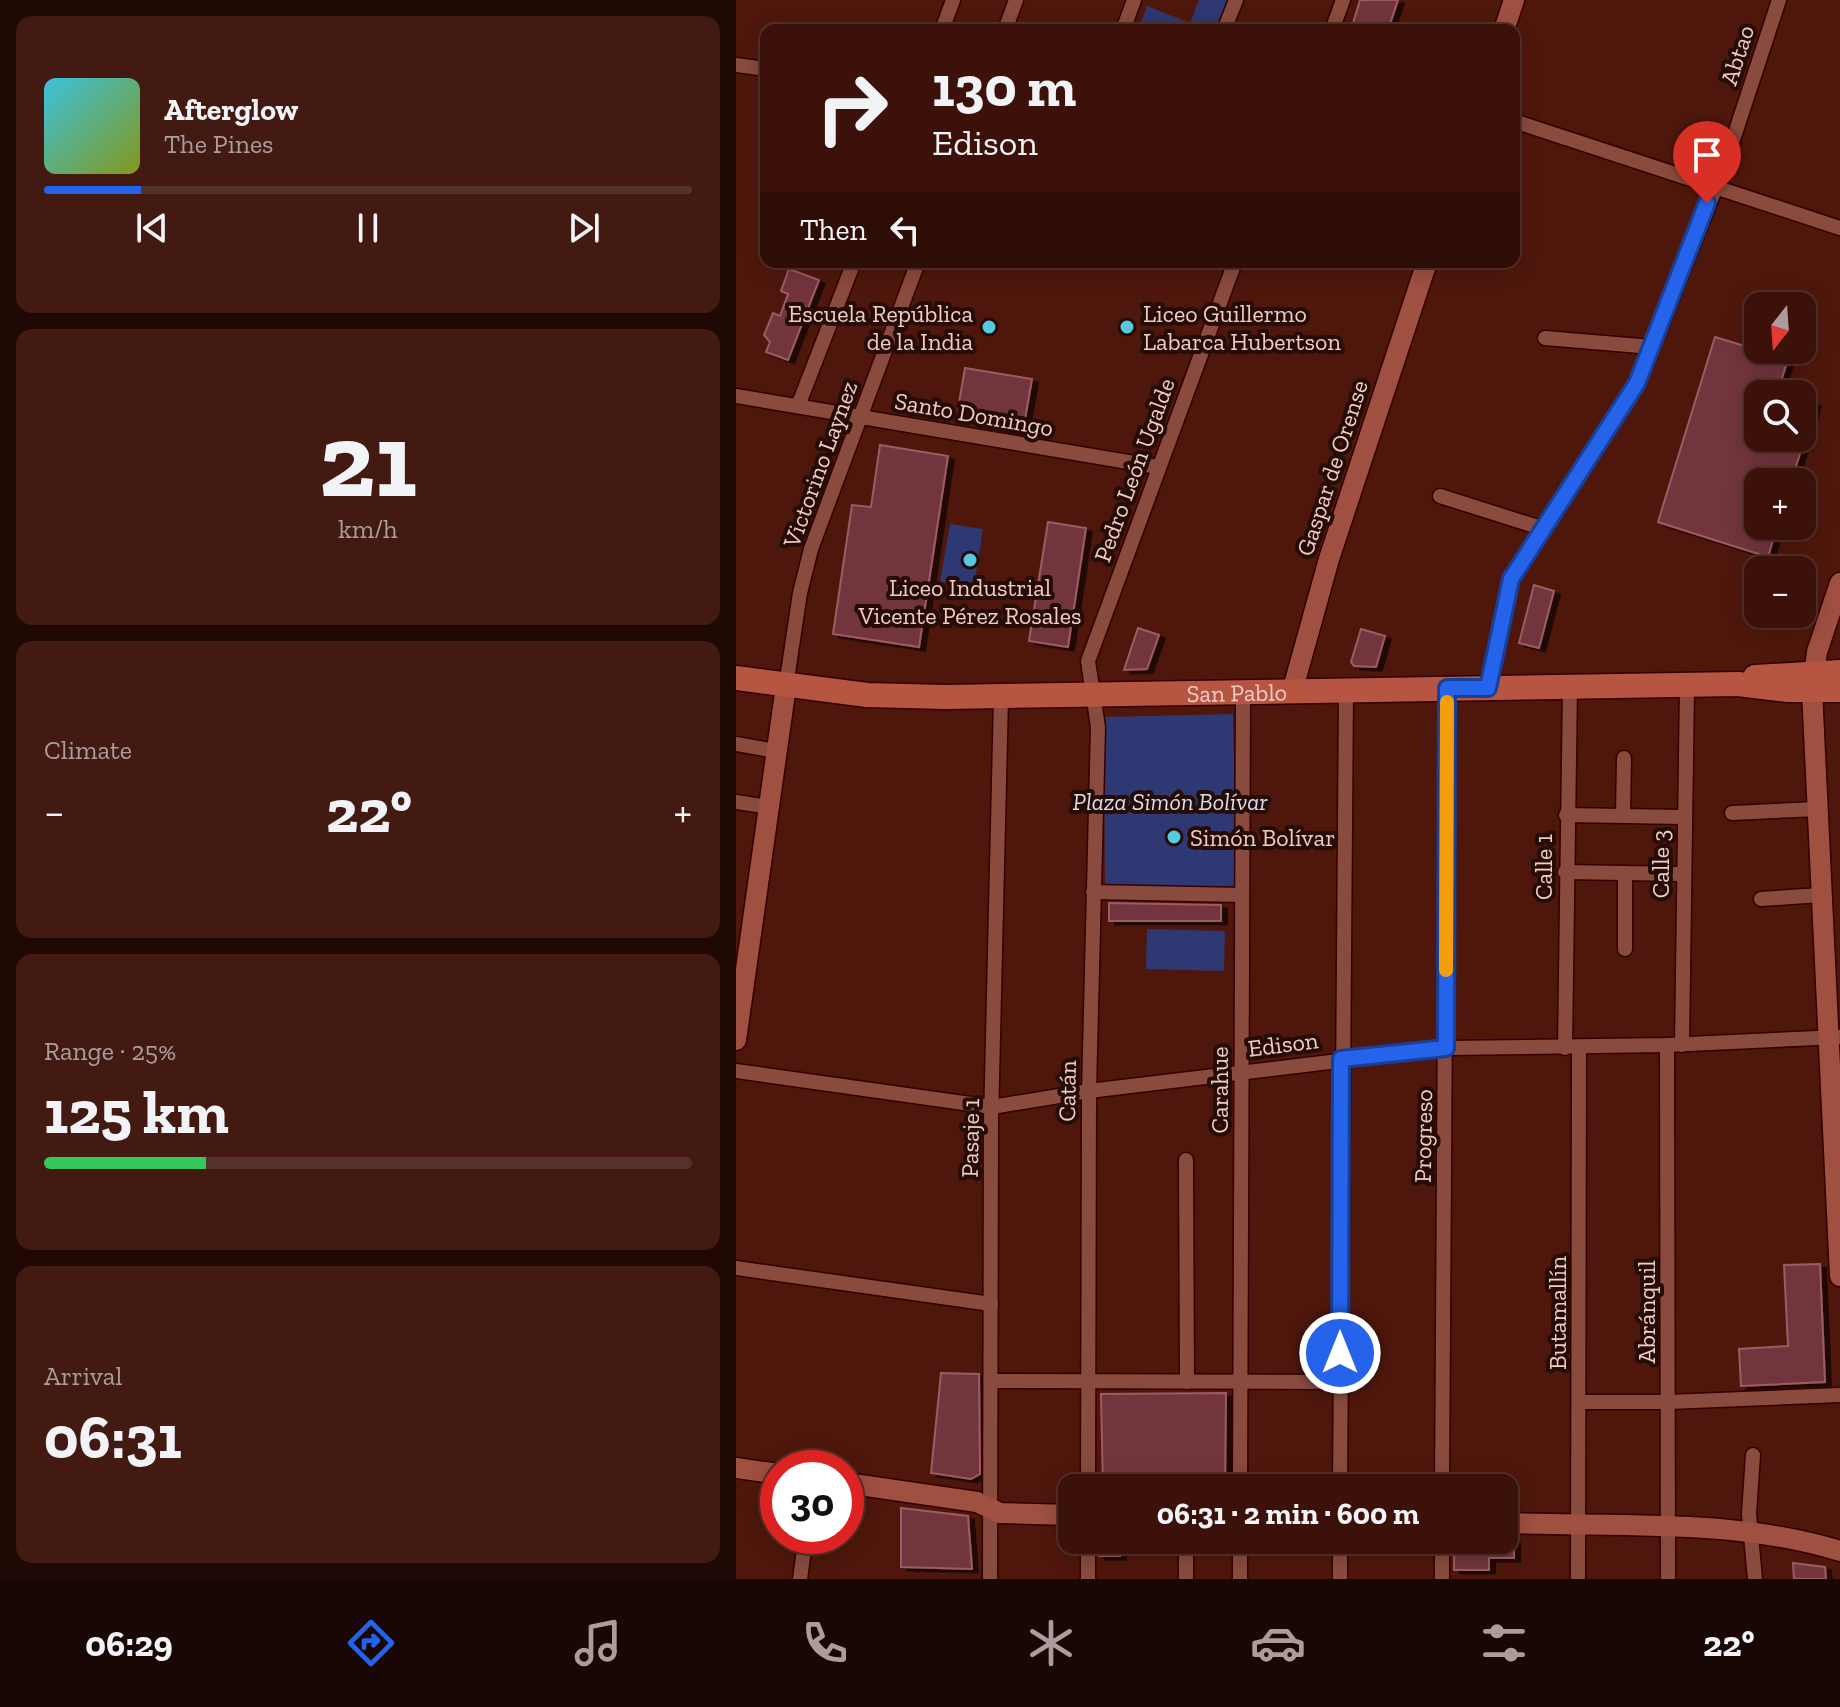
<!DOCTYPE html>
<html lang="en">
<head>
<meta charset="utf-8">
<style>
	:root { --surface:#3b1109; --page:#421a12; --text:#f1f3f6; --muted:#ac9d9c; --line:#54312a; --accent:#2563eb }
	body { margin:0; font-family:"Zilla Slab",serif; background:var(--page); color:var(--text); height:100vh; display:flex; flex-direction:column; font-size:30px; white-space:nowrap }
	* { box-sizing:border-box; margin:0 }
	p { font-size:26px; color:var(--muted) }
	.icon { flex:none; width:44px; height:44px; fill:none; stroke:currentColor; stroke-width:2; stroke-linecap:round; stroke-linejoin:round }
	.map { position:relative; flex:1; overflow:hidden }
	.side { display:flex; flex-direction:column; gap:16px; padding:16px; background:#200905; width:736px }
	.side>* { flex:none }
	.top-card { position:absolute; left:24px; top:24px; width:760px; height:244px; border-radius:16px; box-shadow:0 4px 20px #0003,0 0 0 2px var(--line); background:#3b1109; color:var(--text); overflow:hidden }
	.needle { width:52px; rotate:197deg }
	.buttons { position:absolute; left:1008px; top:292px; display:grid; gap:16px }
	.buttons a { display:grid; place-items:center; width:72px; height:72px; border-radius:16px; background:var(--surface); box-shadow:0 4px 20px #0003,0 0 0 2px var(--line); font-size:40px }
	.speed { position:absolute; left:24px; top:1450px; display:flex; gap:16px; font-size:40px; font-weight:700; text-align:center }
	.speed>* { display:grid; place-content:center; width:104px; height:104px; border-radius:50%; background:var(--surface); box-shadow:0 4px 20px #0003,0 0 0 2px var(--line); line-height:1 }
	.speed .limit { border:12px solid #d22; background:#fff; color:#111 }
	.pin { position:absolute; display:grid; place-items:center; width:68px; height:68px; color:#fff; margin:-82px -34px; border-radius:50% 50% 50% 0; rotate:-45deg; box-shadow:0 0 8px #0007 }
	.pin .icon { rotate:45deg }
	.me { position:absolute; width:88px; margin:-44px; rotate:0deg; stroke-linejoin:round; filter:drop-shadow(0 0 6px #0008) }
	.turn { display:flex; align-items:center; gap:28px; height:168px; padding:0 40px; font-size:36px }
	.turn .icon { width:104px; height:104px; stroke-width:2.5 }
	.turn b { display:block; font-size:56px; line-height:68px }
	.then { display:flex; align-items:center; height:76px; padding:0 40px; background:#0003; gap:16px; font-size:30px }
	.big { font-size:60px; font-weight:800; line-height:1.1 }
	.side .tile { flex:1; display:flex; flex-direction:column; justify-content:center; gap:12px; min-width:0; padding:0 28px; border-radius:16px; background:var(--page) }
	.side .dial { align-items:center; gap:0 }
	.dial b { font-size:104px; line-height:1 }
	.song { display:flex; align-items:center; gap:24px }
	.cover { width:96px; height:96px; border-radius:12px; background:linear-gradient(135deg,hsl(190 70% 55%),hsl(70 70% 35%)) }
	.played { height:8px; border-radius:4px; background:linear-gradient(90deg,var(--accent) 15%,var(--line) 15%) }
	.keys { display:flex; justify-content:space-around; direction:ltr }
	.heat { display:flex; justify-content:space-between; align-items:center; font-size:44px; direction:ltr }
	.charge { height:12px; border-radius:6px; background:linear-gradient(90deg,#34c759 25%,var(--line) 0) }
	.trip { position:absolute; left:322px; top:1474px; width:460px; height:80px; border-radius:16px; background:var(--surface); box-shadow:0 4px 20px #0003,0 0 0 2px var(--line); font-weight:800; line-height:80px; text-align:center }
	.dock { display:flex; height:128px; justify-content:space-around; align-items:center; background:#180704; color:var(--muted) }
	.dock .icon { width:56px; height:56px }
	.dock .on { color:var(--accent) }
	.dock b { font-size:36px; color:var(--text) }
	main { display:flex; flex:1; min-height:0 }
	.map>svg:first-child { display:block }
	.green { fill:#2e3872 }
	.building { fill:#72343d; stroke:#9d5b63; stroke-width:2; filter:url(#shadow) }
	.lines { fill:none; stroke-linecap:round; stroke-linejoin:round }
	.street-casing { stroke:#320000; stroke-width:17 }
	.secondary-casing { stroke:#320000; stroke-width:23 }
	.primary-casing { stroke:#320000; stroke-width:27 }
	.street { stroke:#894b3e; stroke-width:14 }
	.secondary { stroke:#9f5040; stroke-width:20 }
	.primary { stroke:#b55542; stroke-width:24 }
	.route-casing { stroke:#184099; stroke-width:20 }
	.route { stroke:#2563eb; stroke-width:14 }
	.slow { stroke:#f59e0b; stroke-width:14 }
	.poi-dot { fill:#56c9e0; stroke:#250c07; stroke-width:3 }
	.labels { text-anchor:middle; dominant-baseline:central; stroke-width:8; stroke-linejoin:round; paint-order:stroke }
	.street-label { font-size:24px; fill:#f1ccc4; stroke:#250c07 }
	.poi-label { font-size:24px; fill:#f1ccc4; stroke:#250c07; text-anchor:start }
	.park-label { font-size:24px; font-style:italic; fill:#d9def1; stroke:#250c07 }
</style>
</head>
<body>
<main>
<section class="side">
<div class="tile">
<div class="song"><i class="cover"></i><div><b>Afterglow</b><p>The Pines</p></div></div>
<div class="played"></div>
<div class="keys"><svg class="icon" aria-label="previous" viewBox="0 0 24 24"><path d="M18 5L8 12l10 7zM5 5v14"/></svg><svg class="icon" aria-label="pause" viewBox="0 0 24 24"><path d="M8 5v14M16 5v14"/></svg><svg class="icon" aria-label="next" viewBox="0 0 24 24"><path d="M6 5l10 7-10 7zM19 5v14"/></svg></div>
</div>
<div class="tile dial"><b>21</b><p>km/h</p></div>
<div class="tile"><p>Climate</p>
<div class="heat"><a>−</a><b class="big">22°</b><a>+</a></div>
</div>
<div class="tile"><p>Range · 25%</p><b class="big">125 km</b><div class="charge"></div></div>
<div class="tile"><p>Arrival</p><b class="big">06:31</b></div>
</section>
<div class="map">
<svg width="1104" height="1579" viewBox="0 0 1104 1579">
	<defs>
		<filter id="shadow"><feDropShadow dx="6" dy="3.5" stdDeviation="0" flood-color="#0009"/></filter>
	</defs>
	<rect width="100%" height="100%" fill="#4f170c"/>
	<g class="green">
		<path d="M463,0H492L481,30H402L411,6L454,23Z"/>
		<path d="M214,524L247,529L238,587L204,582Z"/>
		<path d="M497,714L501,887L369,886L368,717Z"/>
		<path d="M411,929L489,931L488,971L410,969Z"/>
	</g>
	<g class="building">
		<path d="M624,0H662L652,30H615Z"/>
		<path d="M53,269L83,280L52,360L30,352L34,342L28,335L37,313L44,316L52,294L45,291Z"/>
		<path d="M979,337L1052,359L1041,394H1022V438H1069L1055,482H1022V526H1041L1032,557L922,522Z"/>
		<path d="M229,368L296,379L289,419L222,409Z"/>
		<path d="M1066,398L1079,403L1069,437H1066Z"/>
		<path d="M144,445L212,456L183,647L97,634L116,505L135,507Z"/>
		<path d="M312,522L350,528L332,647L293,641Z"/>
		<path d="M798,585L818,591L803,648L783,643Z"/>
		<path d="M402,628L423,635L411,669L388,670Z"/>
		<path d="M625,629L649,636L640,667L618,666L615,662Z"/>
		<path d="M373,903L485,905V921H373Z"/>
		<path d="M1084,1264L1089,1382L1005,1386L1003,1349L1052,1346L1048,1265Z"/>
		<path d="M205,1373L243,1374L244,1474L235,1479L195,1473Z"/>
		<path d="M490,1393L489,1487L367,1488L365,1394Z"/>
		<path d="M165,1508L232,1516L236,1569L165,1567Z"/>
		<path d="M362,1540H383L384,1556H363Z"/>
		<path d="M718,1540H778V1558H753V1570H718Z"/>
		<path d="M1057,1563L1089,1567L1090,1579H1058Z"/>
	</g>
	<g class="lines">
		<g class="street-casing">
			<g id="street">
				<path d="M206,30L217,0"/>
				<path d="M269,30L280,0"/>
				<path d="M387,30L398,0"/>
				<path d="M488,30L500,0"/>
				<path d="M596,30L607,0"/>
				<path d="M0,65L30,69"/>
				<path d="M778,121L1104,228"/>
				<path d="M809,338L916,347"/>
				<path d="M0,396L422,467"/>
				<path d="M62,406L118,262"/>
				<path d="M704,496L805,528"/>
				<path d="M50,686L64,593L75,549L182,262"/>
				<path d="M752,688L775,579L888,405L910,364L988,167L1043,0"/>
				<path d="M0,744L40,751"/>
				<path d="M0,802L33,807"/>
				<path d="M996,813L1081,809"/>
				<path d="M830,815L946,817"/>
				<path d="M887,816L888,758"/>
				<path d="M829,872L946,874"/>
				<path d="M889,873V949"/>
				<path d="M357,892L506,895"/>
				<path d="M1025,899L1085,895"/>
				<path d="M931,1045L932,1579"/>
				<path d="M946,1045L951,685"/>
				<path d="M829,1048L834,686"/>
				<path d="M0,1071L256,1107L353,1091L710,1048L931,1045L1104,1037"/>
				<path d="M450,1160L451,1382"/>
				<path d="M0,1268L255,1304"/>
				<path d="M255,1381L604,1382"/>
				<path d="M843,1402H932L1104,1395"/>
				<path d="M1017,1455L1013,1514L1019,1579"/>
				<path d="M352,1488L353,1091L362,727L352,661L499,262"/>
				<path d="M504,1488L507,693"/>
				<path d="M604,1488L610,691"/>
				<path d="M706,1488L711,688"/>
				<path d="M450,1540V1579"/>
				<path d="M604,1540V1579"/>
				<path d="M64,1579L70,1536"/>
				<path d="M254,1579L255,1122L265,697"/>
				<path d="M352,1579V1540"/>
				<path d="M504,1579V1540"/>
				<path d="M706,1579V1540"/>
				<path d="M842,1579L843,1047"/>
			</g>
		</g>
		<g class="secondary-casing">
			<g id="secondary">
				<path d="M768,30L778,0"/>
				<path d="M1104,583L1081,652L1076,690L1104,1276"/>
				<path d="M556,692L593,559L691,262"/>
				<path d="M0,1040L50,686"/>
				<path d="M0,1468L42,1474"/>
				<path d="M110,1483L241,1502L264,1513L336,1515"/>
				<path d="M768,1523C880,1527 996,1518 1104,1551"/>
			</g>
		</g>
		<g class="primary-casing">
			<g id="primary">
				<path d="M1019,677L1104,672"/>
				<path id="s1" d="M0,678L131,695L209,697L1002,684L1052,690H1104"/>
			</g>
		</g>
		<use href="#street" class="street"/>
		<use href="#secondary" class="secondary"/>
		<use href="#primary" class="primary"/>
	</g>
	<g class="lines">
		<g class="route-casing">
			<path id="route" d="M604,1353L605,1059L710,1048L711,688H752L775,579L901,383L971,203"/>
		</g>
		<use href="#route" class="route"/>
		<path class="slow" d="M710,970L711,702"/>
	</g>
	<g class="poi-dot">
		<circle cx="253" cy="327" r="8"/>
		<circle cx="391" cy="327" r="8"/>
		<circle cx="234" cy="560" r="8"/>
		<circle cx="438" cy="837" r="8"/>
	</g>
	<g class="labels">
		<g class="street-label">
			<text transform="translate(1001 55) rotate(-72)">Abtao</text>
			<text transform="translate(238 414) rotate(10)">Santo Domingo</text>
			<text transform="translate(84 464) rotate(-70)">Victorino Laynez</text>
			<text transform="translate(596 468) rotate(-72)">Gaspar de Orense</text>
			<text transform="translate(398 470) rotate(-70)">Pedro León Ugalde</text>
			<text stroke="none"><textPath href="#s1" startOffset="502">San Pablo</textPath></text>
			<text transform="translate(924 864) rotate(-90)">Calle 3</text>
			<text transform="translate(807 867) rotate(-90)">Calle 1</text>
			<text transform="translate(547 1044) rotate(-7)">Edison</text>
			<text transform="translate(483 1090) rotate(-90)">Carahue</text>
			<text transform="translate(331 1091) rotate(-89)">Catán</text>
			<text transform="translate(687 1136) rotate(-89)">Progreso</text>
			<text transform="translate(234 1138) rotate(-89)">Pasaje 1</text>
			<text transform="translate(910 1312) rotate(-90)">Abránquil</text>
			<text transform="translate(821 1313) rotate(-90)">Butamallín</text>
		</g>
		<g class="poi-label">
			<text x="237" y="313" text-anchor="end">Escuela República<tspan x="237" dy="28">de la India</tspan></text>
			<text x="407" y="313">Liceo Guillermo<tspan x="407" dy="28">Labarca Hubertson</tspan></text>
			<text x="234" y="587" text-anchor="middle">Liceo Industrial<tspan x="234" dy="28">Vicente Pérez Rosales</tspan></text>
			<text x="454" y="837">Simón Bolívar</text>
		</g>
		<g class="park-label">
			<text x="434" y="801">Plaza Simón Bolívar</text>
		</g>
	</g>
</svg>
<div class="buttons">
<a><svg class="needle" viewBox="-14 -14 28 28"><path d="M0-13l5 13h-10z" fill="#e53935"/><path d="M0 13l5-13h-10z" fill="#ac9d9c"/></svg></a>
<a><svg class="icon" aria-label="search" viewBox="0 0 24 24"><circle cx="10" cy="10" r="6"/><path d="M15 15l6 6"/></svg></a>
<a>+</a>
<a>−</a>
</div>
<div class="speed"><div class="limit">30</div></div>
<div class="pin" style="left:971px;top:203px;background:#d93025"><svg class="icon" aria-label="arrive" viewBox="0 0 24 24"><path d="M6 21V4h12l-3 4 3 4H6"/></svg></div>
<svg class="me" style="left:604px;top:1353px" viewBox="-20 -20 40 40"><circle r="17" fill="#2563eb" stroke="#fff" stroke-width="3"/><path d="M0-11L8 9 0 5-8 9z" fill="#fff"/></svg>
<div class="trip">06:31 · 2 min · 600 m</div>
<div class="top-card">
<div class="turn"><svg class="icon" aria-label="right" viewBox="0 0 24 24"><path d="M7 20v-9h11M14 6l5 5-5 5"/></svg><div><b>130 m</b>Edison</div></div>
<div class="then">Then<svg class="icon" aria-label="left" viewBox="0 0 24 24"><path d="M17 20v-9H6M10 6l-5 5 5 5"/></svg></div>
</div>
</div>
</main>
<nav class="dock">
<b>06:29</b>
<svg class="icon on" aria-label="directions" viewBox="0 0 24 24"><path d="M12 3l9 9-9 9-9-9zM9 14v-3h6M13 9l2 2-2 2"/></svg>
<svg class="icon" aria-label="music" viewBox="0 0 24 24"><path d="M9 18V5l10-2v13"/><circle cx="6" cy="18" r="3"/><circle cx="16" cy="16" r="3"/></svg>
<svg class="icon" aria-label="phone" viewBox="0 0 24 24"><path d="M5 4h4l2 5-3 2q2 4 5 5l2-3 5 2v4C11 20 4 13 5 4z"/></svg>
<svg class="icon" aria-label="climate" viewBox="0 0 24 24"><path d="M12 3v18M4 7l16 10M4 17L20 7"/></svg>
<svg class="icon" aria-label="car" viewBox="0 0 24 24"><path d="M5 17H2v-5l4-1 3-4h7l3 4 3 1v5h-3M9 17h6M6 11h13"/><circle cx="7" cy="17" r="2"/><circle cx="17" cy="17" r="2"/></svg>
<svg class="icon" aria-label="filters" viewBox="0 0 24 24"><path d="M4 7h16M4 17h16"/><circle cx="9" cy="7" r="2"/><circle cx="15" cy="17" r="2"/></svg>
<b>22°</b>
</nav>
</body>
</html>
